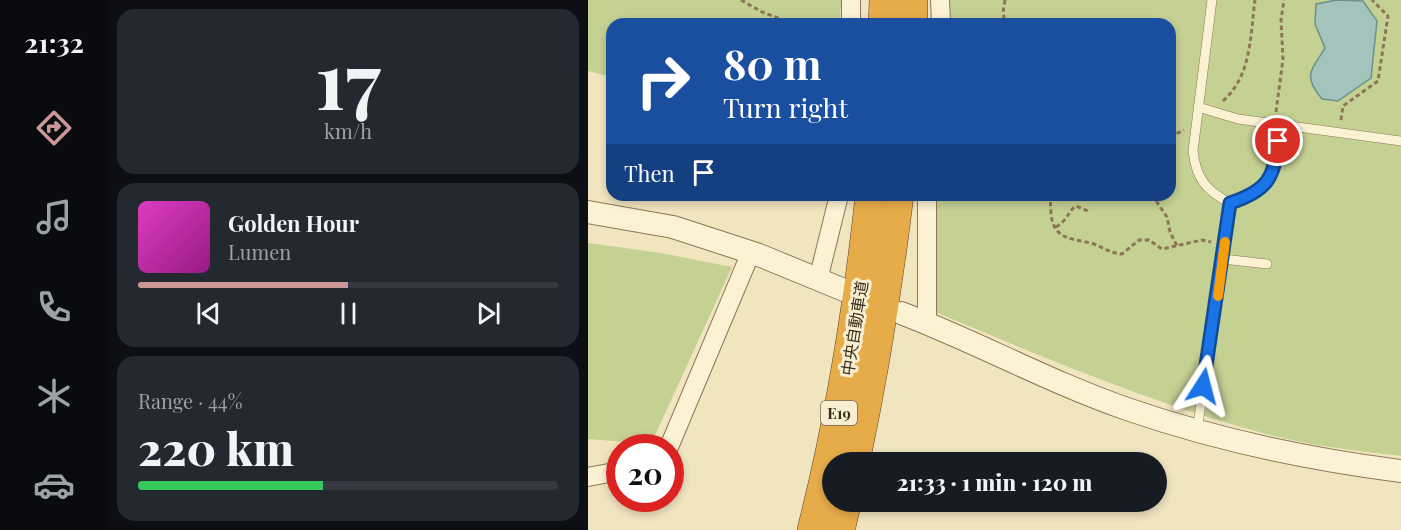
<!DOCTYPE html>
<html lang="en">
<head>
<meta charset="utf-8">
<style>
	:root { --surface:#171b24; --page:#242831; --text:#f1f3f6; --muted:#9ea1a6; --line:#363941; --accent:#cc9897 }
	body { margin:0; font-family:"Playfair Display","Noto Sans JP",serif; background:var(--page); color:var(--text); height:100vh; display:flex; flex-direction:column; font-size:22px; white-space:nowrap }
	* { box-sizing:border-box; margin:0 }
	p { font-size:20px; color:var(--muted) }
	.icon { flex:none; width:33px; height:33px; fill:none; stroke:currentColor; stroke-width:2; stroke-linecap:round; stroke-linejoin:round }
	.map { position:relative; flex:1; overflow:hidden }
	.panel { display:flex; flex-direction:column; gap:9px; padding:9px; background:#0d0f14; width:480px }
	.panel>* { flex:none }
	.hud { position:absolute; left:18px; top:18px; width:570px; height:183px; border-radius:18px; box-shadow:0 3px 9px #0003; background:#1a4fa0; color:#fff; overflow:hidden }
	.speed { position:absolute; left:18px; top:434px; display:flex; gap:12px; font-size:30px; font-weight:700; text-align:center }
	.speed>* { display:grid; place-content:center; width:78px; height:78px; border-radius:50%; background:var(--surface); box-shadow:0 3px 9px #0003; line-height:1 }
	.speed .limit { border:9px solid #d22; background:#fff; color:#111 }
	.pin { position:absolute; display:grid; place-items:center; width:51px; height:51px; color:#fff; margin:-26px; border:3px solid #fff; border-radius:50%; box-shadow:0 2px 6px #0007 }
	.me { position:absolute; width:66px; margin:-33px; rotate:9deg; stroke-linejoin:round; filter:drop-shadow(0 0 4px #0008) }
	.turn { display:flex; align-items:center; gap:21px; height:126px; padding:0 18px; font-size:27px }
	.turn .icon { width:78px; height:78px; stroke-width:2.5 }
	.turn b { display:block; font-size:42px; line-height:51px }
	.then { display:flex; align-items:center; height:57px; padding:0 18px; background:#0003; gap:12px; font-size:22px }
	.big { font-size:45px; font-weight:800; line-height:1.1 }
	.panel .tile { flex:1; display:flex; flex-direction:column; justify-content:center; gap:9px; min-width:0; padding:0 21px; border-radius:18px; background:var(--page) }
	.panel .dial { align-items:center; gap:0 }
	.dial b { font-size:78px; line-height:1 }
	.song { display:flex; align-items:center; gap:18px }
	.cover { width:72px; height:72px; border-radius:9px; background:linear-gradient(135deg,hsl(310 70% 55%),hsl(310 70% 35%)) }
	.played { height:6px; border-radius:3px; background:linear-gradient(90deg,var(--accent) 50%,var(--line) 50%) }
	.keys { display:flex; justify-content:space-around; direction:ltr }
	.charge { height:9px; border-radius:4px; background:linear-gradient(90deg,#34c759 44%,var(--line) 0) }
	.trip { position:absolute; left:234px; top:452px; width:345px; height:60px; border-radius:30px; background:var(--surface); box-shadow:0 3px 9px #0003; font-weight:800; line-height:60px; text-align:center }
	main { display:flex; flex:1; min-height:0 }
	.tabs { display:flex; flex-direction:column; width:108px; justify-content:space-around; align-items:center; background:#090b0e; color:var(--muted) }
	.tabs .icon { width:42px; height:42px }
	.tabs .selected { color:var(--accent) }
	.tabs b { font-size:27px; color:var(--text) }
	.map>svg:first-child { display:block }
	.green { fill:#c5d093 }
	.water { fill:#a3c3bc; stroke:#6a928a; stroke-width:1.5 }
	.lines { fill:none; stroke-linecap:round; stroke-linejoin:round }
	.service-casing { stroke:#8c7657; stroke-width:10 }
	.minor-casing { stroke:#8c7657; stroke-width:20 }
	.tertiary-casing { stroke:#8c7657; stroke-width:24 }
	.motorway-casing { stroke:#59432b; stroke-width:34 }
	.path { stroke:#8c7657; stroke-width:3; stroke-dasharray:4.5 3; stroke-linecap:butt }
	.service { stroke:#fbf2d4; stroke-width:9 }
	.minor { stroke:#fbf2d4; stroke-width:18 }
	.tertiary { stroke:#fbf2d4; stroke-width:22 }
	.motorway { stroke:#e7ac4a; stroke-width:33 }
	.route-casing { stroke:#114b97; stroke-width:15 }
	.route { stroke:#1a73e8; stroke-width:10 }
	.slow { stroke:#f59e0b; stroke-width:10 }
	.labels { text-anchor:middle; dominant-baseline:central; stroke-width:6; stroke-linejoin:round; paint-order:stroke }
	.shield { fill:#f8efd0; stroke:#736752; stroke-width:1.5 }
	.shield-label { font-size:15px; font-weight:bold; fill:#3a2d1c }
	.street-label { font-size:16px; fill:#3a2d1c; stroke:#f8efd0 }
</style>
</head>
<body>
<main>
<nav class="tabs">
<b>21:32</b>
<svg class="icon selected" aria-label="directions" viewBox="0 0 24 24"><path d="M12 3l9 9-9 9-9-9zM9 14v-3h6M13 9l2 2-2 2"/></svg>
<svg class="icon" aria-label="music" viewBox="0 0 24 24"><path d="M9 18V5l10-2v13"/><circle cx="6" cy="18" r="3"/><circle cx="16" cy="16" r="3"/></svg>
<svg class="icon" aria-label="phone" viewBox="0 0 24 24"><path d="M5 4h4l2 5-3 2q2 4 5 5l2-3 5 2v4C11 20 4 13 5 4z"/></svg>
<svg class="icon" aria-label="climate" viewBox="0 0 24 24"><path d="M12 3v18M4 7l16 10M4 17L20 7"/></svg>
<svg class="icon" aria-label="car" viewBox="0 0 24 24"><path d="M5 17H2v-5l4-1 3-4h7l3 4 3 1v5h-3M9 17h6M6 11h13"/><circle cx="7" cy="17" r="2"/><circle cx="17" cy="17" r="2"/></svg>
</nav>
<section class="panel">
<div class="tile dial"><b>17</b><p>km/h</p></div>
<div class="tile">
<div class="song"><i class="cover"></i><div><b>Golden Hour</b><p>Lumen</p></div></div>
<div class="played"></div>
<div class="keys"><svg class="icon" aria-label="previous" viewBox="0 0 24 24"><path d="M18 5L8 12l10 7zM5 5v14"/></svg><svg class="icon" aria-label="pause" viewBox="0 0 24 24"><path d="M8 5v14M16 5v14"/></svg><svg class="icon" aria-label="next" viewBox="0 0 24 24"><path d="M6 5l10 7-10 7zM19 5v14"/></svg></div>
</div>
<div class="tile"><p>Range · 44%</p><b class="big">220 km</b><div class="charge"></div></div>
</section>
<div class="map">
<svg width="813" height="530" viewBox="0 0 813 530">
	<rect width="100%" height="100%" fill="#f1e5c0"/>
	<g class="green">
		<path d="M0,0H253L252,24H149L133,20L132,24H24V77L0,71Z"/>
		<path d="M357,0H813V456C769,451 725,446 682,435C567,405 457,358 347,312L344,195H582V24H357Z"/>
		<path d="M0,243L73,253L144,267L63,444L0,439Z"/>
	</g>
	<path class="water" d="M749,0L775,1L789,21L783,78L750,101L734,99C715,76 722,72 737,48L727,24L728,4Z"/>
	<g class="lines">
		<g class="service-casing">
			<g id="service">
				<path d="M624,0L605,151C608,178 618,191 642,203C651,200 662,198 669,192C689,176 689,148 691,125"/>
				<path d="M610,107L650,119L813,141"/>
				<path d="M635,259L679,264"/>
				<path d="M609,431L642,203"/>
			</g>
		</g>
		<g class="minor-casing">
			<g id="minor">
				<path d="M263,0V24"/>
				<path d="M352,0L353,24"/>
				<path d="M339,195V323"/>
				<path d="M230,280L251,195"/>
				<path d="M81,447L163,252"/>
				<path d="M0,477L32,471"/>
			</g>
		</g>
		<g class="tertiary-casing">
			<g id="tertiary">
				<path d="M0,212L85,227L171,255L256,290"/>
				<path d="M313,313C389,342 461,382 539,409C629,440 718,459 813,471"/>
			</g>
		</g>
		<g class="motorway-casing">
			<g id="motorway">
				<path d="M297,24L298,0"/>
				<path d="M323,24V0"/>
				<path d="M265,462C284,373 298,285 309,195"/>
				<path d="M226,530C254,420 272,308 284,195"/>
				<path d="M250,530L257,501"/>
			</g>
		</g>
		<g class="path">
			<path d="M153,0L174,12L198,21H246"/>
			<path d="M417,0L415,12L417,24"/>
			<path d="M635,101C664,75 662,36 667,0"/>
			<path d="M688,112L695,59L693,20L696,0"/>
			<path d="M753,120L755,106L790,81L800,16L784,0"/>
			<path d="M582,137L596,130"/>
			<path d="M465,195C461,201 463,207 463,214C466,242 487,238 506,244C516,248 523,253 534,254L551,240H561L574,249L614,240L623,242"/>
			<path d="M564,195L579,217L582,232L589,246"/>
			<path d="M468,227C480,220 480,211 488,206L500,211"/>
		</g>
		<use href="#service" class="service"/>
		<use href="#minor" class="minor"/>
		<use href="#tertiary" class="tertiary"/>
		<use href="#motorway" class="motorway"/>
	</g>
	<g class="lines">
		<g class="route-casing">
			<path id="route" d="M615,386L642,203C678,191 687,179 690,141"/>
		</g>
		<use href="#route" class="route"/>
		<path class="slow" d="M630,296L637,242"/>
	</g>
	<g class="labels">
		<rect class="shield" x="233" y="401" width="36" height="24" rx="4.5"/>
		<g class="shield-label">
			<text x="251" y="413">E19</text>
		</g>
		<g class="street-label">
			<text transform="translate(266 328) rotate(-81)">中央自動車道</text>
		</g>
	</g>
</svg>
<div class="speed"><div class="limit">20</div></div>
<div class="pin" style="left:690px;top:141px;background:#d93025"><svg class="icon" aria-label="arrive" viewBox="0 0 24 24"><path d="M6 21V4h12l-3 4 3 4H6"/></svg></div>
<svg class="me" style="left:615px;top:386px" viewBox="-20 -20 40 40"><path d="M0-17L14 15 0 8-14 15z" fill="#1a73e8" stroke="#fff" stroke-width="4"/></svg>
<div class="trip">21:33 · 1 min · 120 m</div>
<div class="hud">
<div class="turn"><svg class="icon" aria-label="right" viewBox="0 0 24 24"><path d="M7 20v-9h11M14 6l5 5-5 5"/></svg><div><b>80 m</b>Turn right</div></div>
<div class="then">Then<svg class="icon" aria-label="arrive" viewBox="0 0 24 24"><path d="M6 21V4h12l-3 4 3 4H6"/></svg></div>
</div>
</div>
</main>
</body>
</html>
